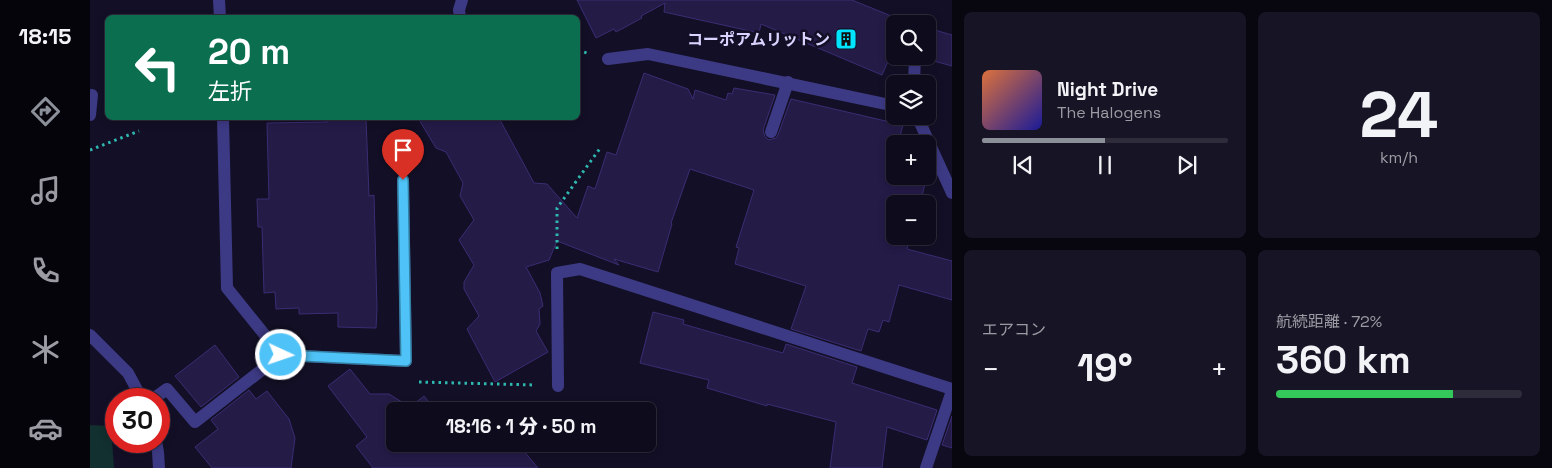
<!DOCTYPE html>
<html lang="ja">
<head>
<meta charset="utf-8">
<style>
	:root { --surface:#0e0b1c; --page:#171425; --text:#f1f3f6; --muted:#9b9ba3; --line:#2e2b3b; --accent:#8c9099 }
	body { margin:0; font-family:"Space Grotesk","Noto Sans JP",sans-serif; background:var(--page); color:var(--text); height:100vh; display:flex; flex-direction:column; font-size:19px; white-space:nowrap }
	* { box-sizing:border-box; margin:0 }
	p { font-size:16px; color:var(--muted) }
	.icon { flex:none; width:28px; height:28px; fill:none; stroke:currentColor; stroke-width:2; stroke-linecap:round; stroke-linejoin:round }
	.map { position:relative; flex:1; overflow:hidden }
	.panel { display:flex; flex-direction:column; gap:12px; padding:12px; background:#08060f; width:600px }
	.panel>* { flex:none }
	.guide { position:absolute; left:15px; top:15px; width:475px; height:105px; border-radius:8px; box-shadow:0 2px 8px #0003,0 0 0 1px var(--line); background:#0b6e4f; color:#fff; overflow:hidden }
	.fabs { position:absolute; left:796px; top:15px; display:grid; gap:10px }
	.fabs a { display:grid; place-items:center; width:50px; height:50px; border-radius:8px; background:var(--surface); box-shadow:0 2px 8px #0003,0 0 0 1px var(--line); font-size:25px }
	.speed { position:absolute; left:15px; top:388px; display:flex; gap:10px; font-size:25px; font-weight:700; text-align:center }
	.speed>* { display:grid; place-content:center; width:65px; height:65px; border-radius:50%; background:var(--surface); box-shadow:0 2px 8px #0003,0 0 0 1px var(--line); line-height:1 }
	.speed .limit { border:8px solid #d22; background:#fff; color:#111 }
	.pin { position:absolute; display:grid; place-items:center; width:42px; height:42px; color:#fff; margin:-51px -21px; border-radius:50% 50% 50% 0; rotate:-45deg; box-shadow:0 0 5px #0007 }
	.pin .icon { rotate:45deg }
	.me { position:absolute; width:55px; margin:-28px; rotate:93deg; stroke-linejoin:round; filter:drop-shadow(0 0 4px #0008) }
	.turn { display:flex; align-items:center; gap:18px; height:105px; padding:0 20px; font-size:22px }
	.turn .icon { width:65px; height:65px; stroke-width:2.5 }
	.turn b { display:block; font-size:35px; line-height:42px }
	.big { font-size:38px; font-weight:800; line-height:1.1 }
	.panel .widget { flex:1; display:flex; flex-direction:column; justify-content:center; gap:8px; min-width:0; padding:0 18px; border-radius:8px; background:var(--page) }
	.panel .dial { align-items:center; gap:0 }
	.dial b { font-size:65px; line-height:1 }
	.song { display:flex; align-items:center; gap:15px }
	.cover { width:60px; height:60px; border-radius:8px; background:linear-gradient(135deg,hsl(20 70% 55%),hsl(240 70% 35%)) }
	.played { height:5px; border-radius:2px; background:linear-gradient(90deg,var(--accent) 50%,var(--line) 50%) }
	.keys { display:flex; justify-content:space-around; direction:ltr }
	.heat { display:flex; justify-content:space-between; align-items:center; font-size:28px; direction:ltr }
	.charge { height:8px; border-radius:4px; background:linear-gradient(90deg,#34c759 72%,var(--line) 0) }
	.panel .tiles { flex:1; display:grid; gap:12px; grid-template-columns:repeat(2,1fr) }
	.trip { position:absolute; left:296px; top:402px; width:270px; height:50px; border-radius:8px; background:var(--surface); box-shadow:0 2px 8px #0003,0 0 0 1px var(--line); font-weight:800; line-height:50px; text-align:center }
	main { display:flex; flex:1; min-height:0 }
	.tabs { display:flex; flex-direction:column; width:90px; justify-content:space-around; align-items:center; background:#06040b; color:var(--muted) }
	.tabs .icon { width:35px; height:35px }
	.tabs .on { color:var(--accent) }
	.tabs b { font-size:22px; color:var(--text) }
	.map>svg:first-child { display:block }
	.green { fill:#12302f }
	.building { fill:#241b47; stroke:#3b2d73 }
	.lines { fill:none; stroke-linecap:round; stroke-linejoin:round }
	.path { stroke:#2fb8b0; stroke-width:3; stroke-dasharray:2.5 4; stroke-linecap:butt }
	.minor { stroke:#3d3a85; stroke-width:12 }
	.route-casing { stroke:#337fa1; stroke-width:12 }
	.route { stroke:#4fc3f7; stroke-width:9 }
	.labels { text-anchor:middle; dominant-baseline:central; stroke-width:5; stroke-linejoin:round; paint-order:stroke }
	.poi-label { font-size:16px; font-weight:bold; fill:#d9d4ff; stroke:#130f26; text-anchor:end }
</style>
</head>
<body>
<main>
<nav class="tabs">
<b>18:15</b>
<svg class="icon on" aria-label="directions" viewBox="0 0 24 24"><path d="M12 3l9 9-9 9-9-9zM9 14v-3h6M13 9l2 2-2 2"/></svg>
<svg class="icon" aria-label="music" viewBox="0 0 24 24"><path d="M9 18V5l10-2v13"/><circle cx="6" cy="18" r="3"/><circle cx="16" cy="16" r="3"/></svg>
<svg class="icon" aria-label="phone" viewBox="0 0 24 24"><path d="M5 4h4l2 5-3 2q2 4 5 5l2-3 5 2v4C11 20 4 13 5 4z"/></svg>
<svg class="icon" aria-label="climate" viewBox="0 0 24 24"><path d="M12 3v18M4 7l16 10M4 17L20 7"/></svg>
<svg class="icon" aria-label="car" viewBox="0 0 24 24"><path d="M5 17H2v-5l4-1 3-4h7l3 4 3 1v5h-3M9 17h6M6 11h13"/><circle cx="7" cy="17" r="2"/><circle cx="17" cy="17" r="2"/></svg>
</nav>
<div class="map">
<svg width="862" height="468" viewBox="0 0 862 468">
	<rect width="100%" height="100%" fill="#130f26"/>
	<path class="green" d="M0,425L21,426L24,468H0Z"/>
	<g class="building">
		<path d="M487,0H762L821,24H805V50H803L792,75L671,24L669,33L574,12L575,3L551,16L552,18L526,32L524,29L506,38Z"/>
		<path d="M838,28L862,35V66L833,58V56H838Z"/>
		<path d="M554,73L598,89L603,99L605,90L636,100L638,93L642,94L644,88L685,95L673,130L675,137L679,140L686,138L688,135L701,99L813,125L808,144H805L803,163L805,164V176H837L830,204H805V236H821L817,249L862,261V300L809,285L799,322L793,320L789,332L778,329L771,351L701,329L716,286L645,264L649,248L646,247L664,190L600,169L581,223L582,224L568,272L524,259L529,265L467,241L459,260L436,267L450,293L453,306L449,309L450,324L446,331L458,352L405,382L377,329L389,316L374,289V282L384,265L369,240L384,220L370,196L373,183L356,152L346,148L328,118H409L444,183L457,184L487,218L498,186L505,189L517,152L526,155Z"/>
		<path d="M237,118H276L279,196L284,195L287,308L286,328L248,327V313L209,314V308L186,309L185,292L174,293L172,227H168L167,199H179L177,123L237,122Z"/>
		<path d="M563,312L594,320L593,324L693,353L696,344L767,367L762,383L847,410L837,440L797,427L792,468H740L746,422L677,404V406L617,388L619,380L550,363Z"/>
		<path d="M125,345L149,377L111,407L85,376Z"/>
		<path d="M260,369L280,394H299L320,407L334,396L346,411H305V444H428L448,468H283L266,446L277,437L238,386Z"/>
		<path d="M159,390L166,399L177,391L199,419L205,438L201,468H122L105,447L128,429L121,420Z"/>
		<path d="M395,402L403,411H382Z"/>
		<path d="M862,416V448L852,445Z"/>
	</g>
	<g class="lines">
		<g class="path">
			<path d="M488,50L497,53"/>
			<path d="M0,150L49,131"/>
			<path d="M467,249V208L511,147"/>
			<path d="M329,382L445,385"/>
		</g>
		<g class="minor">
			<path d="M129,0L130,18"/>
			<path d="M370,18L369,10L372,0"/>
			<path d="M518,59L558,54L805,106"/>
			<path d="M824,84L825,56"/>
			<path d="M0,115L2,95"/>
			<path d="M827,116L862,193"/>
			<path d="M133,118L137,288L191,355L316,361L313,180"/>
			<path d="M681,132L698,82"/>
			<path d="M0,335L38,373L52,399"/>
			<path d="M468,386L467,273L490,269L862,389"/>
			<path d="M63,399L77,389L105,422L191,355"/>
			<path d="M66,441L68,452L69,468"/>
			<path d="M836,468L862,391"/>
		</g>
	</g>
	<g class="lines">
		<g class="route-casing">
			<path id="route" d="M191,355L316,361L313,180"/>
		</g>
		<use href="#route" class="route"/>
	</g>
	<defs>
		<g id="building-square" transform="scale(1.125)"><rect x="-9" y="-9" width="18" height="18" rx="4" fill="#00e5ff" stroke="#130f26"/><path d="M-4-6H4V6H1V3H-1V6H-4ZM-2.5-4.3h1.7v1.8h-1.7ZM.8-4.3h1.7v1.8H.8ZM-2.5-1h1.7V.8h-1.7ZM.8-1h1.7V.8H.8Z" fill="#111"/></g>
	</defs>
	<g fill-rule="evenodd">
		<use href="#building-square" x="756" y="39"/>
	</g>
	<g class="labels">
		<g class="poi-label">
			<text x="740" y="39">コーポアムリットン</text>
		</g>
	</g>
</svg>
<div class="fabs">
<a><svg class="icon" aria-label="search" viewBox="0 0 24 24"><circle cx="10" cy="10" r="6"/><path d="M15 15l6 6"/></svg></a>
<a><svg class="icon" aria-label="layers" viewBox="0 0 24 24"><path d="M12 4l9 5-9 5-9-5zM3 14l9 5 9-5"/></svg></a>
<a>+</a>
<a>−</a>
</div>
<div class="speed"><div class="limit">30</div></div>
<div class="pin" style="left:313px;top:180px;background:#d93025"><svg class="icon" aria-label="arrive" viewBox="0 0 24 24"><path d="M6 21V4h12l-3 4 3 4H6"/></svg></div>
<svg class="me" style="left:191px;top:355px" viewBox="-20 -20 40 40"><circle r="17" fill="#4fc3f7" stroke="#fff" stroke-width="3"/><path d="M0-11L8 9 0 5-8 9z" fill="#fff"/></svg>
<div class="trip">18:16 · 1 分 · 50 m</div>
<div class="guide">
<div class="turn"><svg class="icon" aria-label="left" viewBox="0 0 24 24"><path d="M17 20v-9H6M10 6l-5 5 5 5"/></svg><div><b>20 m</b>左折</div></div>
</div>
</div>
<section class="panel">
<div class="tiles">
<div class="widget">
<div class="song"><i class="cover"></i><div><b>Night Drive</b><p>The Halogens</p></div></div>
<div class="played"></div>
<div class="keys"><svg class="icon" aria-label="previous" viewBox="0 0 24 24"><path d="M18 5L8 12l10 7zM5 5v14"/></svg><svg class="icon" aria-label="pause" viewBox="0 0 24 24"><path d="M8 5v14M16 5v14"/></svg><svg class="icon" aria-label="next" viewBox="0 0 24 24"><path d="M6 5l10 7-10 7zM19 5v14"/></svg></div>
</div>
<div class="widget dial"><b>24</b><p>km/h</p></div>
<div class="widget"><p>エアコン</p>
<div class="heat"><a>−</a><b class="big">19°</b><a>+</a></div>
</div>
<div class="widget"><p>航続距離 · 72%</p><b class="big">360 km</b><div class="charge"></div></div>
</div>
</section>
</main>
</body>
</html>
